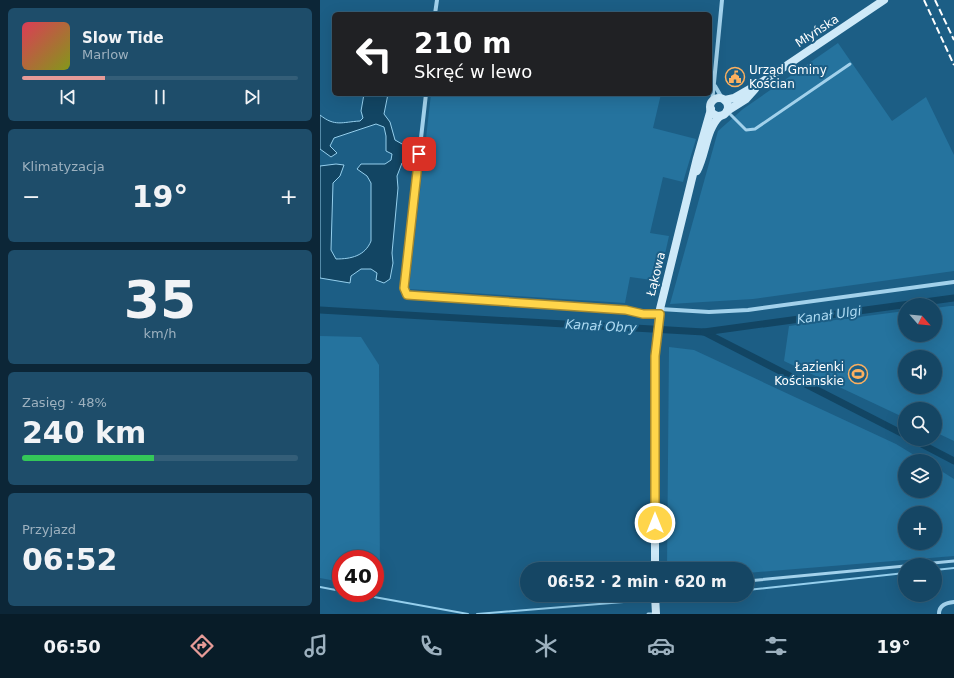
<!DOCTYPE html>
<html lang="pl">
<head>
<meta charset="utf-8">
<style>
	:root { --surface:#154664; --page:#1e4d6a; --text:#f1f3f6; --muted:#9db1bf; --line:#345e78; --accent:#e69b98 }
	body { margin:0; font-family:"DejaVu Sans",sans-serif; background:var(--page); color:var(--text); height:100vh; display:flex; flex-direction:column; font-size:15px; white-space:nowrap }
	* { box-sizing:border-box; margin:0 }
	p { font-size:13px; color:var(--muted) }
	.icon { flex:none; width:22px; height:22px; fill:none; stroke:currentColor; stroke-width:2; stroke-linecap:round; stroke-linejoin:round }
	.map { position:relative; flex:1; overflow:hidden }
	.details { display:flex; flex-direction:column; gap:8px; padding:8px; background:#0c2637; width:320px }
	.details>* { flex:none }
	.hud { position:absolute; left:12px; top:12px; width:380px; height:84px; border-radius:6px; box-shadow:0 4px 16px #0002,0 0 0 1px var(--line); background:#202124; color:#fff; overflow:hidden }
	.needle { width:26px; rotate:117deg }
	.controls { position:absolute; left:578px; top:298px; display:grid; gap:8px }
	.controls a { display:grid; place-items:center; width:44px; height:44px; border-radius:50%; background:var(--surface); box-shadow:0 4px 16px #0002,0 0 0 1px var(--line); font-size:20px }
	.speed { position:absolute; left:12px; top:550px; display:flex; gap:8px; font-size:20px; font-weight:700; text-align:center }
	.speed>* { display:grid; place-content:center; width:52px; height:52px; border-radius:50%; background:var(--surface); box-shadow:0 4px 16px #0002,0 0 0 1px var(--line); line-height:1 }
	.speed .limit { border:6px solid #d22; background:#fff; color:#111 }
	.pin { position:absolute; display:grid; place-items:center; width:34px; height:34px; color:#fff; margin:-17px; border-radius:8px; box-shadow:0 2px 6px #0006 }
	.me { position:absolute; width:44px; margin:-22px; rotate:0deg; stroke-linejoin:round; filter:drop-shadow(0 0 3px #0008) }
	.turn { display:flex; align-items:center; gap:14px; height:84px; padding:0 16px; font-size:18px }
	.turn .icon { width:52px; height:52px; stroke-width:2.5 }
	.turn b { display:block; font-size:28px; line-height:34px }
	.big { font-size:30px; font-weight:700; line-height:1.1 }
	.details .widget { flex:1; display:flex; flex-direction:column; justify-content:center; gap:6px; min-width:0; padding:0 14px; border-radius:6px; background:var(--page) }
	.details .dial { align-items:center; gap:0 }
	.dial b { font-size:52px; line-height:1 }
	.song { display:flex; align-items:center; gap:12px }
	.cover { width:48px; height:48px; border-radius:6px; background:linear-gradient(135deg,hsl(350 70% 55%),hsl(70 70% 35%)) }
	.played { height:4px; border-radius:2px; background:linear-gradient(90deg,var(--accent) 30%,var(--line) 30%) }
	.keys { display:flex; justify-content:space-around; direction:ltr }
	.heat { display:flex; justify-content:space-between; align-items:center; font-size:22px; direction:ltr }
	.charge { height:6px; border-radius:3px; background:linear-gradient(90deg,#34c759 48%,var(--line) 0) }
	.trip { position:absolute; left:200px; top:562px; width:234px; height:40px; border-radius:20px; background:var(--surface); box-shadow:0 4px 16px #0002,0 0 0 1px var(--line); font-weight:700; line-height:40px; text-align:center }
	.tab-bar { display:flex; height:64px; justify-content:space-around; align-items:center; background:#081c28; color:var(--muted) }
	.tab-bar .icon { width:28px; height:28px }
	.tab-bar .on { color:var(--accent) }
	.tab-bar b { font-size:18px; color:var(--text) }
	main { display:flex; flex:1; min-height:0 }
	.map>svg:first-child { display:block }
	.green { fill:#25739e; fill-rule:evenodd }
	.water { fill:#124563; stroke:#95cfed }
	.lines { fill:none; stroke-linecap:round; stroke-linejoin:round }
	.stream { stroke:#95cfed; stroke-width:2 }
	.canal { stroke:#124563; stroke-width:7 }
	.lane { stroke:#a2d1eb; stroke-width:3 }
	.street { stroke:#a2d1eb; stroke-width:4 }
	.secondary { stroke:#cee9f8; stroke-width:8 }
	.rail { stroke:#fff; stroke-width:2; stroke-dasharray:7 3; stroke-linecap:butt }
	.route-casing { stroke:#a68a30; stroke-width:10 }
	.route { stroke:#ffd54a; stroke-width:7 }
	.labels { text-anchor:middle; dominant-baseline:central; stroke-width:4; stroke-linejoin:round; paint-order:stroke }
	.street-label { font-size:12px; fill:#fff; stroke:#1c5e85 }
	.poi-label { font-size:12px; fill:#fff; stroke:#1c5e85; text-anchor:start }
	.water-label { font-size:13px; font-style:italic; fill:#aedbf3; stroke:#1c5e85 }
</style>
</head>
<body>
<main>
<section class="details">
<div class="widget">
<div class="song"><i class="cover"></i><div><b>Slow Tide</b><p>Marlow</p></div></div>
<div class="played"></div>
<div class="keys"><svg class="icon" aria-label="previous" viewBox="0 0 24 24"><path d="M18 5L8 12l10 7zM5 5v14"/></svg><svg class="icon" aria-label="pause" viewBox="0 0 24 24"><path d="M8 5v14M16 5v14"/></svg><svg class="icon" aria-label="next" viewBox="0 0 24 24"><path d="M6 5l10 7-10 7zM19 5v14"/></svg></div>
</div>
<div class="widget"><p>Klimatyzacja</p>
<div class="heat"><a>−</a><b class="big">19°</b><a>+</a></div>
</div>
<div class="widget dial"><b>35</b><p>km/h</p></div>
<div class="widget"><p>Zasięg · 48%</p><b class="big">240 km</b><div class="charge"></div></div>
<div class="widget"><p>Przyjazd</p><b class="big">06:52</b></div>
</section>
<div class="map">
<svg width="634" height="614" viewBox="0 0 634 614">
	<rect width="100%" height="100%" fill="#1c5e85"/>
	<g class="green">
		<path d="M518,43L572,121L606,97L634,155V271L433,299L350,304L398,131L423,109Z"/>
		<path d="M111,94H341L333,128L376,139L363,182L343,177L330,233L349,236L339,281L310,277L305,303L89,289Z"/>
		<path d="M630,306H634V441L615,432V409H585V418L464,361L469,326L585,311V335H615V308ZM585,357H615V387H585Z"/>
		<path d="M0,336L41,337L59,365L60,591L55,589V559H21V582L0,578Z"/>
		<path d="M349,347L374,350L576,444L604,461H585V491H615V467L634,479V556L427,573V569H347ZM585,513H615V543H585Z"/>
	</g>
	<path class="water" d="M44,94H68L64,114L70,122L75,140L91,149L88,160L82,163L77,176L78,188L72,253L73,263L70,279L64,283L56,280L57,273L51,269H41L31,276L30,283L0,278V166L16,164L24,165L20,176L13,183L11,250L16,259C31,259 45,256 51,241V183L47,176L37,169L41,164H65L71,160L72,154L66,151V136L64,127L56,124L14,138L10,146L17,153L11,157L0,149V115C15,127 22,122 40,121L43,118L41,111Z"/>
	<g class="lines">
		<g class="stream">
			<path d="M615,570L634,568"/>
			<path d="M0,587L21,591"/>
			<path d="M427,590L585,573"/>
			<path d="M32,593L148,614"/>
			<path d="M343,599L380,595"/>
			<path d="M157,614L328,600"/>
		</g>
		<g class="canal">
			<path d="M0,310L384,332L585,435"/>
			<path d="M384,332L634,298"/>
			<path d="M592,439L634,461"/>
		</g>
		<g class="lane">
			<path d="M408,112L426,130L435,129L530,64"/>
			<path d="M592,565L634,561"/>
			<path d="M427,581L585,566"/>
			<path d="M328,614H336"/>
		</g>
		<g class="street">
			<path d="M115,14L117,0"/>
			<path d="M395,86L402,98"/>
			<path d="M106,94L84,288L87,295L306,310L323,314H339"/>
			<path d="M392,103L402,0"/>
			<path d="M340,309L389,312L428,310L634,282"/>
			<path d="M619,614C619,605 626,603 634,602"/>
		</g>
		<g class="secondary">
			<circle cx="399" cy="107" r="9"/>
			<path d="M405,100L414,98L442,82L564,0"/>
			<path d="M407,111L426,99L435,89"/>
			<path d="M377,171C386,154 386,129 400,116"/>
			<path d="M335,569V356L340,309L377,158L391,109"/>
			<path d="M335,595L336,614"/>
		</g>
		<g class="rail">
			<path d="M604,0L634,65"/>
			<path d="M615,0L634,40"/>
		</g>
	</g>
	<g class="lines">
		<g class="route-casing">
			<path id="route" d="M99,154L84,288L87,295L306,310L323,314H340L335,356V523"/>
		</g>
		<use href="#route" class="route"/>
	</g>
	<defs>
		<g id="civic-ring" transform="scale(1)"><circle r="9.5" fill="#1c5e85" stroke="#fcb05f" stroke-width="1.5"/><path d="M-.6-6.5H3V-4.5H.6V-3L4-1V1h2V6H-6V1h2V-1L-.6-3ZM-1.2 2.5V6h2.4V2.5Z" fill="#fcb05f"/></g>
		<g id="stadium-ring" transform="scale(1)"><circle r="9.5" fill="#1c5e85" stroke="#fcb05f" stroke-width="1.5"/><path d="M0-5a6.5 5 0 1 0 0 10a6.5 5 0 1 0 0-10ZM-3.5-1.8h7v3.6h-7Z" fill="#fcb05f"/></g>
	</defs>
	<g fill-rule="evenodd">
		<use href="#civic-ring" x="415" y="77"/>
		<use href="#stadium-ring" x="538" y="374"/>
	</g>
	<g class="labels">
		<g class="street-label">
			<text transform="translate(497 31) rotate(-33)">Młyńska</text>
			<text transform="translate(336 274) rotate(-76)">Łąkowa</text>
		</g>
		<g class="poi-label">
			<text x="429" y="70">Urząd Gminy<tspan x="429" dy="14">Kościan</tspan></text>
			<text x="524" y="367" text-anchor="end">Łazienki<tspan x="524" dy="14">Kościanskie</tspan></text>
		</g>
		<g class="water-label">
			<text transform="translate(509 315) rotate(-8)">Kanał Ulgi</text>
			<text transform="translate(281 326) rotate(3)">Kanał Obry</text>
		</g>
	</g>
</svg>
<div class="controls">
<a><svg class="needle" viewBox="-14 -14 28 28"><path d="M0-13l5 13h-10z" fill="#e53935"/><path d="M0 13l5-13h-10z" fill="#9db1bf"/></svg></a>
<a><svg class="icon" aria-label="sound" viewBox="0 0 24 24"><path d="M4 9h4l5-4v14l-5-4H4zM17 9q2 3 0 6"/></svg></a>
<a><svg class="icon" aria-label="search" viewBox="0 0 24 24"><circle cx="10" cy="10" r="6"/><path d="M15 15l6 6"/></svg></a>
<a><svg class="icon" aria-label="layers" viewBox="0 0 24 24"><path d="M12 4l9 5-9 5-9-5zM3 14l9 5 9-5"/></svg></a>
<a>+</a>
<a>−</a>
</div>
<div class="speed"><div class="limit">40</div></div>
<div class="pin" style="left:99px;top:154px;background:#d93025"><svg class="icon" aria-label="arrive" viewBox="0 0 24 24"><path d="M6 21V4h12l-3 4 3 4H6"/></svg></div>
<svg class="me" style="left:335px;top:523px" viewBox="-20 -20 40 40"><circle r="17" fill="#ffd54a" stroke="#fff" stroke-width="3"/><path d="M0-11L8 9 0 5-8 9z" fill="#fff"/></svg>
<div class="trip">06:52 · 2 min · 620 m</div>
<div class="hud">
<div class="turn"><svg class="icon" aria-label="left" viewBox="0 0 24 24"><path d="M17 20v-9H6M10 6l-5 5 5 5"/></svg><div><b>210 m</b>Skręć w lewo</div></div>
</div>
</div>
</main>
<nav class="tab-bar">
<b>06:50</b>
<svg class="icon on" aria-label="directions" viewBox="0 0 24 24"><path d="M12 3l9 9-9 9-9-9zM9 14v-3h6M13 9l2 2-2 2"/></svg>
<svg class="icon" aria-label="music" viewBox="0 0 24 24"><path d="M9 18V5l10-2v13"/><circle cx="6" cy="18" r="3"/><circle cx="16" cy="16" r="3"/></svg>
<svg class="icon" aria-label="phone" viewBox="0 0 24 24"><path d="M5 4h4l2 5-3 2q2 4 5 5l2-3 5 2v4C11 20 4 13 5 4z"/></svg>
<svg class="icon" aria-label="climate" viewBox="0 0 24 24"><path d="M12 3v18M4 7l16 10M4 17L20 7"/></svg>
<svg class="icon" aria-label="car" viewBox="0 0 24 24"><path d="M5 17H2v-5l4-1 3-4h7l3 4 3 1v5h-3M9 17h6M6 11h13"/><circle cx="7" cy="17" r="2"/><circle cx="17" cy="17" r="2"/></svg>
<svg class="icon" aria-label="filters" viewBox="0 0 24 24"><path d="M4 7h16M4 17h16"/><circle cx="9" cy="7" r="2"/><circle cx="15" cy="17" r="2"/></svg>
<b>19°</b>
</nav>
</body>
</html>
